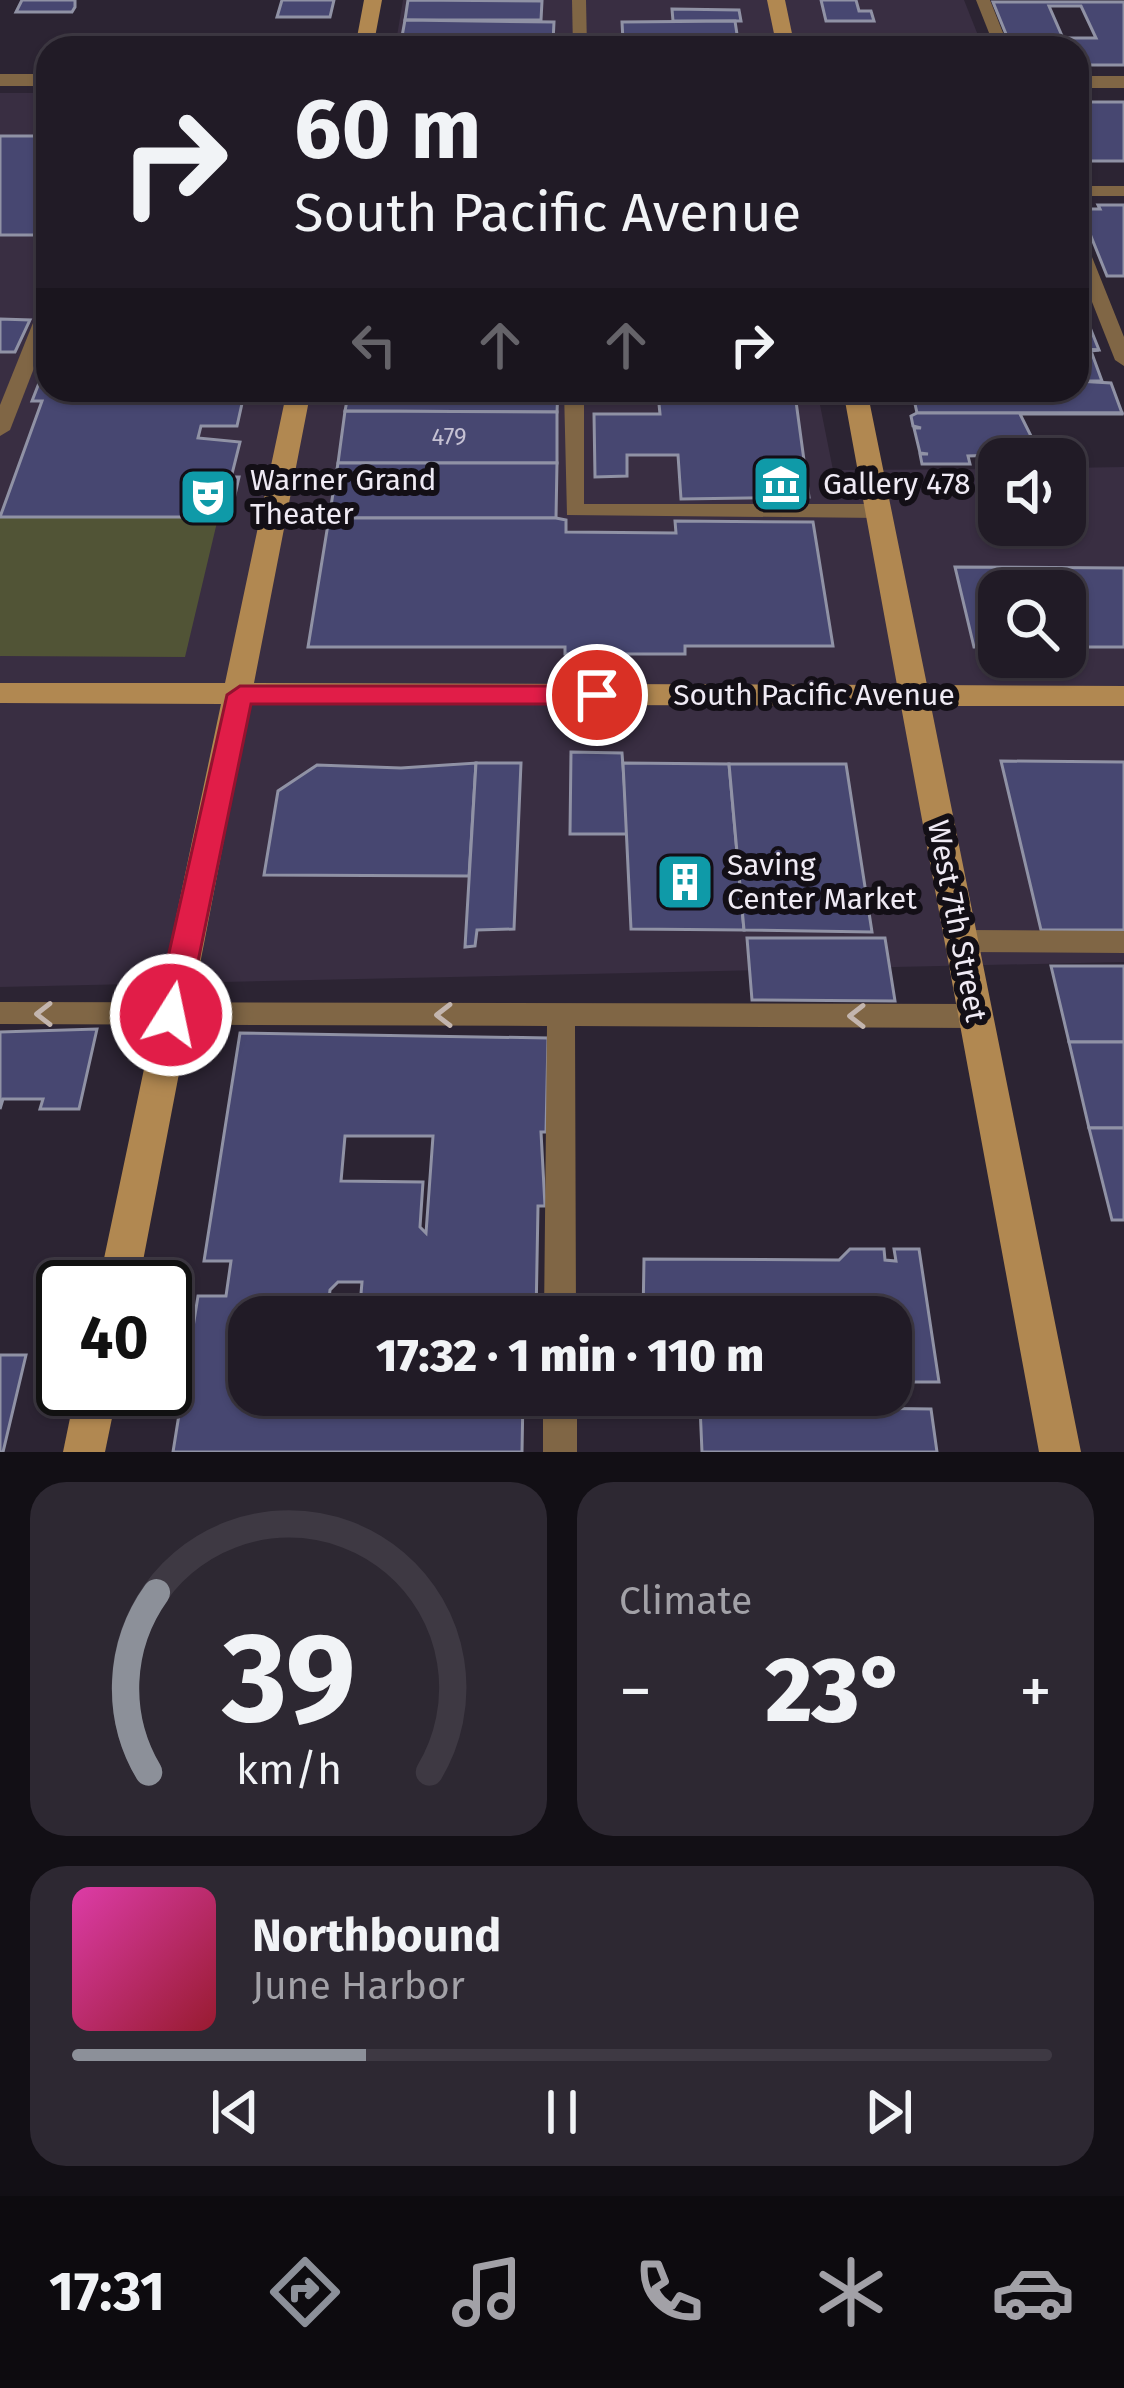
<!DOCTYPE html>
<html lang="en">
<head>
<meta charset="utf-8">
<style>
	:root { --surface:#211b26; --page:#2d2832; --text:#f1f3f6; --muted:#a2a1a7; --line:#3e3943; --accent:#8c9099 }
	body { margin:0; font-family:"Fira Sans",sans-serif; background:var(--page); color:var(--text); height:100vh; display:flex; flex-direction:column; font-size:45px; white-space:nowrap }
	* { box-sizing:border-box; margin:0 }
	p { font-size:39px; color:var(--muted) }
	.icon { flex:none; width:66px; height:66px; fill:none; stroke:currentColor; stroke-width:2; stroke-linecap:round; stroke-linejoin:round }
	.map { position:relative; height:1452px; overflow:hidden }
	.side { display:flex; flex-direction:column; gap:30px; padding:30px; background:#120f15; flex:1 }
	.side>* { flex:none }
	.top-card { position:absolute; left:36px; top:36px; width:1053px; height:366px; border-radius:36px; box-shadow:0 3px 9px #0004,0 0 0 3px var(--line); background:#211b26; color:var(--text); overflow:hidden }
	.tools { position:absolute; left:978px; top:438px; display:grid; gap:24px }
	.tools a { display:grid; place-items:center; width:108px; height:108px; border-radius:24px; background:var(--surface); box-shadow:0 3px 9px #0004,0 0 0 3px var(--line); font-size:60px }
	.speed { position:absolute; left:36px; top:1260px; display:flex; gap:24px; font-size:60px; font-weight:700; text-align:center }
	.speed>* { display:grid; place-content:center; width:156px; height:156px; border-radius:50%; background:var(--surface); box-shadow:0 3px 9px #0004,0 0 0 3px var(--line); line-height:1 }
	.speed .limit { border:6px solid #111; border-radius:18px; background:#fff; color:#111 }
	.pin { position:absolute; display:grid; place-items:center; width:102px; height:102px; color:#fff; margin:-51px; border:6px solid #fff; border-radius:50%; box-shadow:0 3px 12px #0007 }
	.me { position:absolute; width:132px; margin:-66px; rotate:10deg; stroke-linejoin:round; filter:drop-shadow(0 0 9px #0008) }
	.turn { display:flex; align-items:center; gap:42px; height:252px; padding:0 60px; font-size:54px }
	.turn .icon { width:156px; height:156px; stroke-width:2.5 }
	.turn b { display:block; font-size:84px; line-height:102px }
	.lanes { display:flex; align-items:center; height:114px; padding:0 60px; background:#0003; justify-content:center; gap:60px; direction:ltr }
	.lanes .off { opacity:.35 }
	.big { font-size:90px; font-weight:800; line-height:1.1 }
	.side .card { flex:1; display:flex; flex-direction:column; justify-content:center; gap:18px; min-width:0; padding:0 42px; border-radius:36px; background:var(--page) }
	.side .dial { align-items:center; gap:0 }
	.dial svg { height:312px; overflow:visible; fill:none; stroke:var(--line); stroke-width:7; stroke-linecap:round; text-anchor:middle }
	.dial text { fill:var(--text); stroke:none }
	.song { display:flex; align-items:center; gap:36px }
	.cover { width:144px; height:144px; border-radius:18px; background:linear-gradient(135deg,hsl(320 70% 55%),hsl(350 70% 35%)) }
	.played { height:12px; border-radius:6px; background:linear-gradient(90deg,var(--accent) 30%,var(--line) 30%) }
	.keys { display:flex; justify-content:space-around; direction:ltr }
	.heat { display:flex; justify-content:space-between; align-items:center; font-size:66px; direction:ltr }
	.side .tiles { flex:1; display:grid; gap:30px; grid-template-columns:1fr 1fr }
	.card:last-child { grid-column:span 2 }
	.trip { position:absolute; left:228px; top:1296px; width:684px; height:120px; border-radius:36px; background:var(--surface); box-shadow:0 3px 9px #0004,0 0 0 3px var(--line); font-weight:800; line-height:120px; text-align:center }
	.dock { display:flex; height:192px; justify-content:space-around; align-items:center; background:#0d0b0f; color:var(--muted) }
	.dock .icon { width:84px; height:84px }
	.dock .on { color:var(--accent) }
	.dock b { font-size:54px; color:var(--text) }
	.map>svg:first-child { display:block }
	.built { fill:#392e42; fill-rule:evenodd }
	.green { fill:#515436 }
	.building { fill:#474771; stroke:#9092a5; stroke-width:3; fill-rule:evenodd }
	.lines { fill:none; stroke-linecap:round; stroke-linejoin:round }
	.lane { fill:#806645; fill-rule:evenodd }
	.street { fill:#806645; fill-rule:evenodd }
	.secondary { fill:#b18851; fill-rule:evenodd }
	.oneway { stroke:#c3b5ae }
	.route { fill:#e11d48; stroke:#92132f; stroke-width:3 }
	.labels { text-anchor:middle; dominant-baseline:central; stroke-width:12; stroke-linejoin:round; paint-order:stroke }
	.number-label { font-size:24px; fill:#c5c1d3 }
	.poi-label { font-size:30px; fill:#efeaf4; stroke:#130f16; text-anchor:start }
	.street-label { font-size:30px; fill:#efeaf4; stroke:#130f16 }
</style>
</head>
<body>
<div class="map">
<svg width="1124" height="1452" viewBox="0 0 1124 1452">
	<rect width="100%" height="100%" fill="#2c2433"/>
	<g class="built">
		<path d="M403,0H964L983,48H395Z"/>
		<path d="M0,93H48V390H817L833,470L999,469V525H1065V468L1124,467V962L0,987ZM999,591H1065V657H999Z"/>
	</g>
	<path class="green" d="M0,517L218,518L185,657L0,656Z"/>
	<g class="building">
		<path d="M22,0H75V7L72,12H16Z"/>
		<path d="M282,0H334L330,17H277Z"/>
		<path d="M408,0L542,1L541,20H405Z"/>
		<path d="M821,0H856L859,11H871L874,21H826Z"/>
		<path d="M993,2H1124V65H1077V48H1012L1026,45L1024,39H1008ZM1049,6H1081L1096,38H1063Z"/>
		<path d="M672,9L739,10L741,21H673Z"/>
		<path d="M405,20L554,22L553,42H401Z"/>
		<path d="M735,21L738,41H623L622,22Z"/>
		<path d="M401,42H553L560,48H400Z"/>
		<path d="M848,43H926L927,48H848Z"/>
		<rect x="1077" y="102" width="47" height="59"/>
		<rect x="0" y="136" width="48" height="99"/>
		<path d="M1098,205H1124V276H1107L1080,209H1100Z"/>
		<path d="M0,319L30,320L15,352H0Z"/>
		<path d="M1077,320H1087L1099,350L1077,349Z"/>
		<path d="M1077,349L1099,350L1091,351L1102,381H1077Z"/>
		<path d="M46,365L48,390H245L237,426H201L198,438L240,442L232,474L225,477H239L230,517H0L42,401H32Z"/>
		<path d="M1077,381L1111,383L1122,413H917L912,390H1077Z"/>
		<path d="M349,390H558L557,412L345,411Z"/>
		<path d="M658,394H795L809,497L681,499L678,455H627V476L595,477L594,414H660Z"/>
		<path d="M345,411L557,412V463H338Z"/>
		<path d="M917,413H1122V414H1020L1034,442H1028L1032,454L968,456L970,464H922L920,454H928L920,453L914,428H921L913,426L911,416Z"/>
		<path d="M338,463H557L556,518H329Z"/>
		<path d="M329,518H556L566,520V532L676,533L675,521L813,522L833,646H685V654H565V647H308Z"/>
		<path d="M955,567L1124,568V647H1065V591H999V647H974Z"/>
		<path d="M571,752L622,753L628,834H570Z"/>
		<path d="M1001,761L1124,762V930H1041Z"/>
		<path d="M476,763L469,876L264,875L278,791L317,765L401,768Z"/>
		<path d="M476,763H521L514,929L477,930L475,946L465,947Z"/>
		<path d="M623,763L729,764L744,930L631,929Z"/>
		<path d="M729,764H846L872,932L744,930Z"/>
		<path d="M747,938H885L895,1001L752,1000Z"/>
		<path d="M1051,966H1124V1042H1069Z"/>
		<path d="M97,1029L79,1109H40L43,1099H3L0,1109V1032Z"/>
		<path d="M240,1033L548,1038L546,1132H541L545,1206H538L536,1317H359L362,1282H338L330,1290L327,1317H249V1395H523L522,1452H173L198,1296H226L231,1261H204ZM345,1136H433L426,1233L420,1227L423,1182L341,1181Z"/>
		<path d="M1069,1042H1124V1128H1089Z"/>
		<path d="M1089,1128H1124V1220H1112Z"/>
		<path d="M850,1249H884L885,1260L896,1261L894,1249H919L939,1382H913L911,1369H900L902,1382H891V1317H643L644,1259L839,1260Z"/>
		<path d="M0,1355H26L3,1452H0Z"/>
		<path d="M700,1406L931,1409L937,1452H702Z"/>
	</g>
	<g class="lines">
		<g class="lane">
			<path d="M572,0H586L587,48H573Z"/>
			<path d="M976,0H990L1009,48H995Z"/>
			<rect x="1077" y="186" width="47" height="10"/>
			<path d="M1077,237L1086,242L1124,337V366L1115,360L1077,264Z"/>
			<path d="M48,303V332L10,430L0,436V405L39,308Z"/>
			<path d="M564,390H584V504H880L891,511L880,518L567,515Z"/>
			<path d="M959,930L1124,931V953L959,952L949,949L946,941L949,933Z"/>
			<path d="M0,1002L974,1004L984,1008L988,1016L984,1024L974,1028L575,1026L576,1317H544L547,1026L0,1024Z"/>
			<rect x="543" y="1395" width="34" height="57"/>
		</g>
		<g class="street">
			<rect x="0" y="74" width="48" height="12"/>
			<rect x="1077" y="76" width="47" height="12"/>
		</g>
		<g class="secondary">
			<path d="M364,0H382L373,48H355Z"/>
			<path d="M767,0H785L795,48H777Z"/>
			<path d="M287,390H311L254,683L897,685L843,390H867L927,685L1124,686V706H931L1081,1452H1039L901,706L250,704L138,1287H98L221,704L0,703V683H225Z"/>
			<path d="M76,1389H118L105,1452H63Z"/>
		</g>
	</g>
	<defs><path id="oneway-chevron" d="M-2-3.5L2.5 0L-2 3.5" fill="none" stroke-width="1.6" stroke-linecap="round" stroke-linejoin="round" transform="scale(3)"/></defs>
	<g class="oneway">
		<use href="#oneway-chevron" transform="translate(44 1014) rotate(-180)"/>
		<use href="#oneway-chevron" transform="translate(444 1015) rotate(-180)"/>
		<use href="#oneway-chevron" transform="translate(857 1016) rotate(-180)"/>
	</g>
	<path class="route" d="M240,686H597L610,695L597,704H251L187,1015L183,1024L171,1028L160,1024L155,1015L227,695Z"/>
	<defs>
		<g id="museum-square" transform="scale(3)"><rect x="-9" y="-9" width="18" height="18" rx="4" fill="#0f9aa8" stroke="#130f16"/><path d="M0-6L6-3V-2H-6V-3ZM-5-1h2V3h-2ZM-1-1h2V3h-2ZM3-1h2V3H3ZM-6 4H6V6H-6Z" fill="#fff"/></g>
		<g id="theatre-square" transform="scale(3)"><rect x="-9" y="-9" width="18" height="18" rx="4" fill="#0f9aa8" stroke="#130f16"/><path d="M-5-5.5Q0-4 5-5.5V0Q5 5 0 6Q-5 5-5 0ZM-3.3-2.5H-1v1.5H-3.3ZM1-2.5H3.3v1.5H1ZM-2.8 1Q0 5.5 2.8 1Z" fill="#fff"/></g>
		<g id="building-square" transform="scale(3)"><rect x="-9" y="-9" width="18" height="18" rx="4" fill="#0f9aa8" stroke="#130f16"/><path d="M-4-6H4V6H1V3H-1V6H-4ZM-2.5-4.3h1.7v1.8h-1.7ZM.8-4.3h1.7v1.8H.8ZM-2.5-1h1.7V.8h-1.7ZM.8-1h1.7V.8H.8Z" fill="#fff"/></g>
	</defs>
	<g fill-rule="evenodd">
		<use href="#museum-square" x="781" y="484"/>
		<use href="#theatre-square" x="208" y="497"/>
		<use href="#building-square" x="685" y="882"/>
	</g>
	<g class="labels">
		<g class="number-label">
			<text x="449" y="437">479</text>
		</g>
		<g class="poi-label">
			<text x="250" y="480">Warner Grand<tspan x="250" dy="34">Theater</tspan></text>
			<text x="823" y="484">Gallery 478</text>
			<text x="727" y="865">Saving<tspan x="727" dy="34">Center Market</tspan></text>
		</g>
		<g class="street-label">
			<text x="814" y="695">South Pacific Avenue</text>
			<text transform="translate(957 921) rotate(79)">West 7th Street</text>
		</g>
	</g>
</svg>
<div class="tools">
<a><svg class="icon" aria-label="sound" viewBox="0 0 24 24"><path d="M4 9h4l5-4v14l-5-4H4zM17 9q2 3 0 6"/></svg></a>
<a><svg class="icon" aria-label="search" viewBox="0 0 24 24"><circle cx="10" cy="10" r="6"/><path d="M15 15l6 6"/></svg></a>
</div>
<div class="speed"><div class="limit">40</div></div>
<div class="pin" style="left:597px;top:695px;background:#d93025"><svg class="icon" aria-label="arrive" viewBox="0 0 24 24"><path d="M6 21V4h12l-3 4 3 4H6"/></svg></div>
<svg class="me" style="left:171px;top:1015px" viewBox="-20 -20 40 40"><circle r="17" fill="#e11d48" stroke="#fff" stroke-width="3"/><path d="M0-11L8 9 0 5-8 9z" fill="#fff"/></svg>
<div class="trip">17:32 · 1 min · 110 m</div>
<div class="top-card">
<div class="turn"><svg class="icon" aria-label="right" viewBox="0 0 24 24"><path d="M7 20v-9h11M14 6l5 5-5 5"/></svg><div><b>60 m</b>South Pacific Avenue</div></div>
<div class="lanes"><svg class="icon off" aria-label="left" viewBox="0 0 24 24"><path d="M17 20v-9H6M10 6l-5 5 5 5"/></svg><svg class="icon off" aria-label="ahead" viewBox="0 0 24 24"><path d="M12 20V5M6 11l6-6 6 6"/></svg><svg class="icon off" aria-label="ahead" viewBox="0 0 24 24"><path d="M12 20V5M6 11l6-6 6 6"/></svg><svg class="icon" aria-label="right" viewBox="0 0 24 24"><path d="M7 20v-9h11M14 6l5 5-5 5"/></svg></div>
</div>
</div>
<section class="side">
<div class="tiles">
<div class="card dial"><svg viewBox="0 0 100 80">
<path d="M14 69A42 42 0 1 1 86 69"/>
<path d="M14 69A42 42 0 0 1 16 23" stroke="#8c9099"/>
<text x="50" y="56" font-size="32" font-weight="700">39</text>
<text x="50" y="72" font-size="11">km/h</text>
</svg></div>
<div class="card"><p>Climate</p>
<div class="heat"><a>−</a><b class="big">23°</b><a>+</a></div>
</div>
<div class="card">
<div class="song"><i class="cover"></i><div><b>Northbound</b><p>June Harbor</p></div></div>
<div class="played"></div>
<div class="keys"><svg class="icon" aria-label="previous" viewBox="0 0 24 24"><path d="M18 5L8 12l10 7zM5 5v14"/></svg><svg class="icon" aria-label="pause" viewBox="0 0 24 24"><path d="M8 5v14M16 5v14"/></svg><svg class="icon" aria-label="next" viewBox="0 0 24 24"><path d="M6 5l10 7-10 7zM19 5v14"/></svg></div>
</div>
</div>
</section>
<nav class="dock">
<b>17:31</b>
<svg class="icon on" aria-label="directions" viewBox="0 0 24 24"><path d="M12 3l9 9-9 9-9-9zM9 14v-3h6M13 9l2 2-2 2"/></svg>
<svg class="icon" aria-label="music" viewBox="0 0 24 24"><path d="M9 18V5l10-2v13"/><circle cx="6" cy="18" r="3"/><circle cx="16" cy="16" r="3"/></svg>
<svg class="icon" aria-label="phone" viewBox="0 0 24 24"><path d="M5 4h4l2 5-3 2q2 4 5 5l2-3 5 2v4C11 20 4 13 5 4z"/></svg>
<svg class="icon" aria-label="climate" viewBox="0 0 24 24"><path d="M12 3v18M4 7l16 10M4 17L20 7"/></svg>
<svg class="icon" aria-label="car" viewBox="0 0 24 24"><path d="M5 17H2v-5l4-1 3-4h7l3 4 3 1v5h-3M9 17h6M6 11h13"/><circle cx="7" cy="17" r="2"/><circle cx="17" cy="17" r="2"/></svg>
</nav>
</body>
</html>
